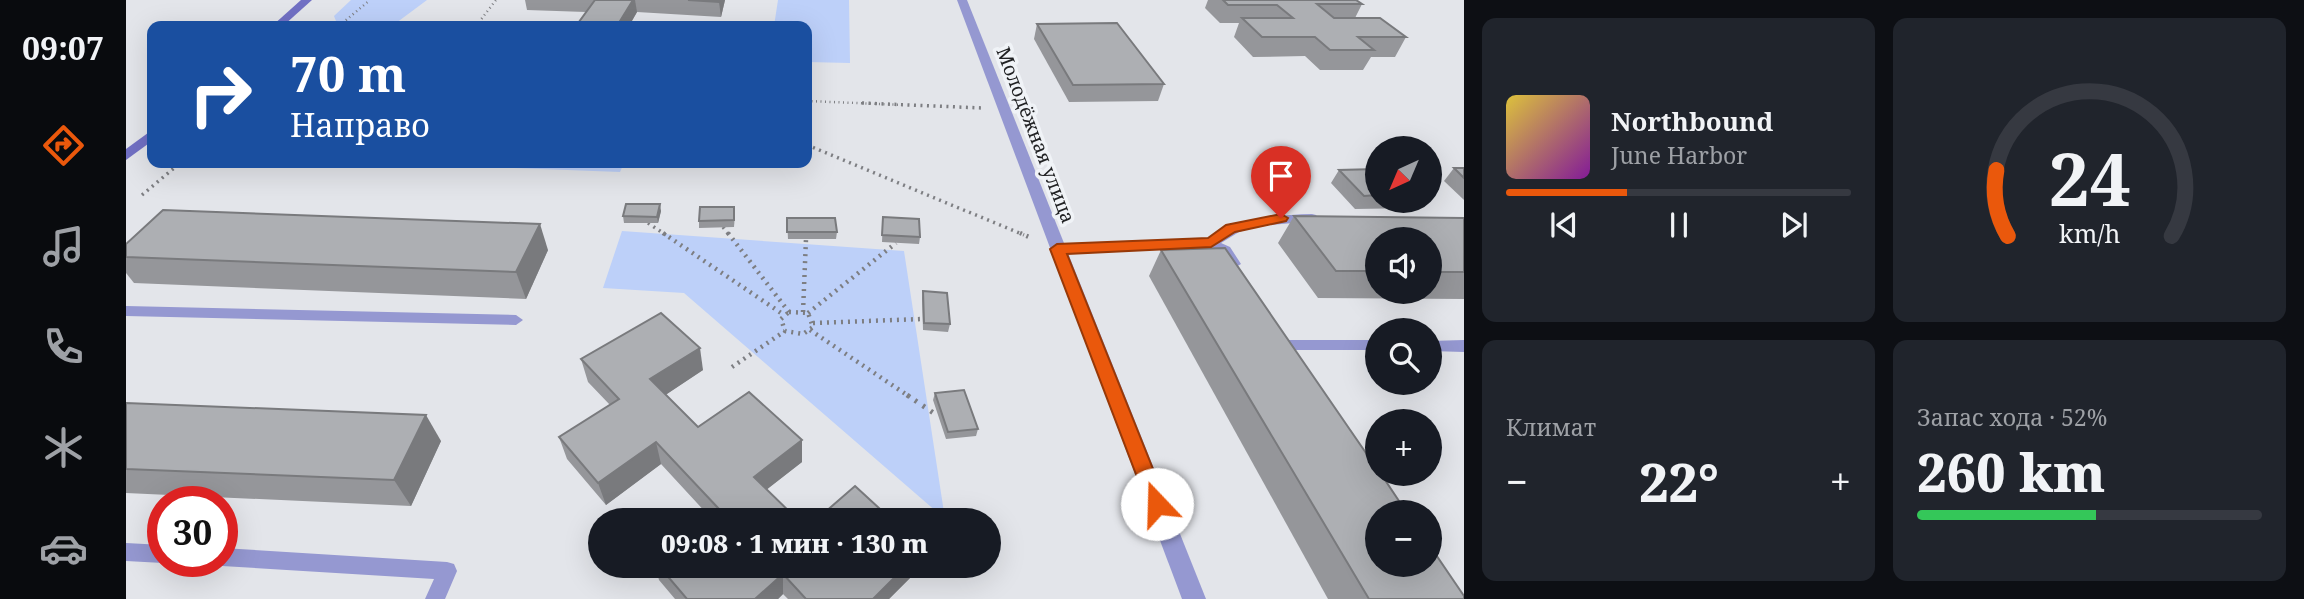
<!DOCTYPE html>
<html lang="ru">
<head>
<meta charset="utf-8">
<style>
	:root { --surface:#171b24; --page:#20242c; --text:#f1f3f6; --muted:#9ea1a6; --line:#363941; --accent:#ea580c }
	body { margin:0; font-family:"Noto Serif",serif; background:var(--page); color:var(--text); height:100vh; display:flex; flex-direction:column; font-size:26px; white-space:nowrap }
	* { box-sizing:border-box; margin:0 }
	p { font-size:23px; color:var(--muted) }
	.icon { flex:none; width:38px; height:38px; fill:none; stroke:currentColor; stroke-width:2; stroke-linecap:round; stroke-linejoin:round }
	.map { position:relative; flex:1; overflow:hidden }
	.panel { display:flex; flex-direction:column; gap:18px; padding:18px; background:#0d0f14; width:840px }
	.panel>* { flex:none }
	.hud { position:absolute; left:21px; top:21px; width:665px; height:147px; border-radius:14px; box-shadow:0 7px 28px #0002; background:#1a4fa0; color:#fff; overflow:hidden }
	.needle { width:46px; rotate:224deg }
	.fabs { position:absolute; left:1239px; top:136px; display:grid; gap:14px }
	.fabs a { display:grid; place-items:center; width:77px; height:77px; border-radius:50%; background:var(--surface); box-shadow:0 7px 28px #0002; font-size:35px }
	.speed { position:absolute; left:21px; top:486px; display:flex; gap:14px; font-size:35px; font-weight:700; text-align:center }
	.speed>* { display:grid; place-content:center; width:91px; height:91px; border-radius:50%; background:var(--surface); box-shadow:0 7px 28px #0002; line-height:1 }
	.speed .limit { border:10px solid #d22; background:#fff; color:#111 }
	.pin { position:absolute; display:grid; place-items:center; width:60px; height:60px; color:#fff; margin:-72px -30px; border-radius:50% 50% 50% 0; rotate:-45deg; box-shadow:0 0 7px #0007 }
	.pin .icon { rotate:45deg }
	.me { position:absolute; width:77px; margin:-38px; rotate:339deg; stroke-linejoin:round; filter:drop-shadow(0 0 5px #0008) }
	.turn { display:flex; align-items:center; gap:24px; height:147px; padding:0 28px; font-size:32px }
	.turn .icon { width:91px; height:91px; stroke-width:2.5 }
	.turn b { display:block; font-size:49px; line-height:60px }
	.big { font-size:52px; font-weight:800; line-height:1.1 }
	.panel .card { flex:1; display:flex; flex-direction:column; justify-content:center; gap:10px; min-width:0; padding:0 24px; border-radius:14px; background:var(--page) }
	.panel .dial { align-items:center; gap:0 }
	.dial svg { height:182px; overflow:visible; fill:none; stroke:var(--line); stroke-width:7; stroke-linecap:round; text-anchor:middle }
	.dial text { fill:var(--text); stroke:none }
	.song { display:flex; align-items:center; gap:21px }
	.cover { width:84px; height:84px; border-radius:10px; background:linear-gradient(135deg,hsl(50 70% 55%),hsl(290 70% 35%)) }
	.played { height:7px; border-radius:4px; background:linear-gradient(90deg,var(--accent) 35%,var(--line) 35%) }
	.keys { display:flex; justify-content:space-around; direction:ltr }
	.heat { display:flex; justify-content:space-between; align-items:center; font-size:38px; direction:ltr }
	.charge { height:10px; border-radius:5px; background:linear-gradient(90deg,#34c759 52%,var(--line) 0) }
	.panel .tiles { flex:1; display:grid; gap:18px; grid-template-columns:repeat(2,1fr) }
	.trip { position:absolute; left:462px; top:508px; width:413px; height:70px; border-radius:35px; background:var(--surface); box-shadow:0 7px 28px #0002; font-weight:800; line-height:70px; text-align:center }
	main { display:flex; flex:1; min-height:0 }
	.dock { display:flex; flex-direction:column; width:126px; justify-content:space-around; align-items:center; background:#090b0e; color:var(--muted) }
	.dock .icon { width:49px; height:49px }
	.dock .selected { color:var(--accent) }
	.dock b { font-size:32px; color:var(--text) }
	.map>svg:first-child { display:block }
	.green { fill:#bdd0f9 }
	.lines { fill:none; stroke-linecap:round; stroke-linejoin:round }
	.path-far3 { stroke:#7d7e82; stroke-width:2.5; stroke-dasharray:1 3.5; stroke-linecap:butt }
	.path-far2 { stroke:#7d7e82; stroke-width:3.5; stroke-dasharray:2 4.5; stroke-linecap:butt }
	.path-far1 { stroke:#7d7e82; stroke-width:4.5; stroke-dasharray:2 5; stroke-linecap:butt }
	.path { stroke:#7d7e82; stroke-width:5; stroke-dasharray:2.5 7; stroke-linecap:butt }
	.lane { fill:#9598d1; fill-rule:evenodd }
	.street { fill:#9598d1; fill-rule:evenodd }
	.secondary { fill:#7170c4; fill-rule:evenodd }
	.wall { fill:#95969a; fill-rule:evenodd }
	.shaded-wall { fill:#797a7d }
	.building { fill:#adafb3; stroke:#797a7d; stroke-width:2 }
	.route { fill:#ea580c; stroke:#983908; stroke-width:2 }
	.labels { text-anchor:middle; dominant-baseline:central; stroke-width:7; stroke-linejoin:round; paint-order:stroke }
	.street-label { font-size:19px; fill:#212224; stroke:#f0f3f7 }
</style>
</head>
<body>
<main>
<nav class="dock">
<b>09:07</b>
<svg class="icon selected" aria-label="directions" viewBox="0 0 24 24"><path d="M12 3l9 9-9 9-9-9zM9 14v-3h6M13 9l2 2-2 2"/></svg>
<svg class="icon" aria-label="music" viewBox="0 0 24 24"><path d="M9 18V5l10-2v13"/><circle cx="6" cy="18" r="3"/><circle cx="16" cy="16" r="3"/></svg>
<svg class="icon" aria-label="phone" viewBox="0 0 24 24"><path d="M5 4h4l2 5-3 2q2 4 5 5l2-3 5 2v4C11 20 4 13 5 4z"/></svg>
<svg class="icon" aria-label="climate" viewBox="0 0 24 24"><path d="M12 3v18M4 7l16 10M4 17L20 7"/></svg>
<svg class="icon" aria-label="car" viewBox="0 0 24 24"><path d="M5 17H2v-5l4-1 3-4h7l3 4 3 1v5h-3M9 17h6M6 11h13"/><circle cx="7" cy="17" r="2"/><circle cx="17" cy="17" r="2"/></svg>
</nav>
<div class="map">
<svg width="1338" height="599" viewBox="0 0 1338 599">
	<rect width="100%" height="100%" fill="#e3e5ea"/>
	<g class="green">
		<path d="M225,0H301L266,26H212L208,16Z"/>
		<path d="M652,0H723L724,63L681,62V26H648Z"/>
		<path d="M263,163H498L494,172Z"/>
		<path d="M496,231L778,251L819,519L558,293L477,288Z"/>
	</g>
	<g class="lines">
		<g class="path-far3">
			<path d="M213,26L244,0"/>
			<path d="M350,26L370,0"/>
			<path d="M681,101L779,105"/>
		</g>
		<g class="path-far2">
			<path d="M736,103L856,108"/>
			<path d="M681,145L898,235"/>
			<path d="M16,195L54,163"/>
			<path d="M522,223L540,235"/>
			<path d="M597,227L603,235"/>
		</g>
		<g class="path-far1">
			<path d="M537,233L658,315"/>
			<path d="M602,233L663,312"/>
			<path d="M894,233L903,237"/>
			<path d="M663,312L682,313L687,327L677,334L659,331L655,319Z"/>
			<path d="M677,312L680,239"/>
			<path d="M682,313L770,243"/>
			<path d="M687,323L796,319"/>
			<path d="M684,330L784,397"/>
			<path d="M606,367L659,331"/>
		</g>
		<path class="path" d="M781,395L812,416"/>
		<g class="lane">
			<path d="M1186,214L1190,215L1192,218L1190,221L1133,226L1113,232L1095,243L1104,247L1115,264L1108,268L1103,267L1094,253L1083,247L931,253L924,249L931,245L1082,239C1114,218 1149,215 1186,214Z"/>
			<path d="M0,306L390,315L397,320L390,325L0,316Z"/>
			<path d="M1162,340H1251V350H1162L1157,349L1155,345L1157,341Z"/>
			<path d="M1338,340V352L1304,351V341Z"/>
			<path d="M0,543L37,545V562H40L37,563L0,561Z"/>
			<path d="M96,548L321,562L328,564L331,571L319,599H299L308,579L96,566L89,562H96Z"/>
		</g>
		<path class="street" d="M831,0H841L1080,599H1056Z"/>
		<g class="secondary">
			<path d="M175,0H186L157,26H146Z"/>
			<path d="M26,130V141L0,160V149Z"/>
		</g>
	</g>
	<g class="wall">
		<path d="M399,0H599L595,17L511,12L503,26H450L460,12L401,10Z"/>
		<path d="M1082,0H1230L1236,4L1229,18L1280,37L1269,57H1245L1237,70H1194L1179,56L1127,57L1108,37L1113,23H1094L1079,8Z"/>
		<path d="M911,24L1038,84L1032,101L943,102L908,39Z"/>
		<path d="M1328,168H1338V200L1318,181Z"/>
		<path d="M1251,169V201H1294L1289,208L1229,209L1205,183L1213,170Z"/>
		<path d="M535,211L532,223H498L497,216Z"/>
		<path d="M609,214L608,227L573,228V221Z"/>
		<path d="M1168,216L1338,218V299L1192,298L1152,243ZM1251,240H1304V292H1251Z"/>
		<path d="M757,217L794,237L793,244L756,242Z"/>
		<path d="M661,218L711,232L710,239H662Z"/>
		<path d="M0,244L422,250L400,299L8,283L0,273Z"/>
		<path d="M1035,250L1338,599H1202L1023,276Z"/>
		<path d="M797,291L824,324L822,332L797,330L796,298Z"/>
		<path d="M455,359L577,370L539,395L572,427L676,462L641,489L583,516L535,464L480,505L441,459L433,437L484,405L462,382Z"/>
		<path d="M809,393L852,429L850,436L820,439L807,400Z"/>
		<path d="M0,403L315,441L285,506L0,493Z"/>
		<path d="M529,565H794L793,569L763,599H662L657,594L652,599H549L533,580Z"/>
	</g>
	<g class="shaded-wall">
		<path d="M507,0H509L511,12L503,26H491Z"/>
		<path d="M594,0H599L595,17L593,2Z"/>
		<path d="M534,204L535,211L532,223L531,217Z"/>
		<path d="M414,224L422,250L400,299L390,272Z"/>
		<path d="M574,348L577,370L529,402L524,379Z"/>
		<path d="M300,415L315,441L285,506L268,480Z"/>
		<path d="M676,440V462L630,498L628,477Z"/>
		<path d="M530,442L535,464L480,505L472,483Z"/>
		<path d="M781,565H794L793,569L763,599H747Z"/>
		<path d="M657,574V594L652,599H629Z"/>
	</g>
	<g class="building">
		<path d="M469,0H507L491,26H450Z"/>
		<path d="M562,0H594L593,2Z"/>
		<path d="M1097,0H1230L1236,4H1191L1208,18H1254L1280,37H1232L1248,50H1204L1189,37H1136L1116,18H1167L1151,5H1102Z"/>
		<path d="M991,23L1038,84L947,85L911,24Z"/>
		<path d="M1328,168H1338V178Z"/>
		<path d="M1251,169V195L1238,196L1213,170Z"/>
		<path d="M500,204H534L531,217L497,216Z"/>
		<path d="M574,207H608V220L573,221Z"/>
		<path d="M37,210L414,224L390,272L0,257V244Z"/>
		<path d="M1168,216L1338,218V272H1304V240H1251V271H1210Z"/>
		<path d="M757,217L793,219L794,237L756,235Z"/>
		<path d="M661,218H709L711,232H661Z"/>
		<path d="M1099,248L1251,469V474H1255L1281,513H1251V565H1304V546L1338,596V599H1243L1035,250Z"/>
		<path d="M797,291L821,293L824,324L798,323Z"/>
		<path d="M535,313L574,348L524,379L572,427L623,392L676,440L628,477L672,520H579L593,509L530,442L472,483L433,437L493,399L455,359Z"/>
		<path d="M838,390L852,429L822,432L809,393Z"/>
		<path d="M0,403L300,415L268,480L0,469Z"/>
		<path d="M729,486L766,520H690Z"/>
		<path d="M532,565H781L747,599H680L657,574L629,599H561Z"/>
	</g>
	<path class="route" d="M1155,214L1162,218L1160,221L1109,232L1085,247L941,254L1041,504L1038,511L1031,513L1024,511L924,249L931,244L1082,238L1100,225Z"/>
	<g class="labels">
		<g class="street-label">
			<text transform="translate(910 135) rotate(69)">Молодёжная улица</text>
		</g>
	</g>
</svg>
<div class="fabs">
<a><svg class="needle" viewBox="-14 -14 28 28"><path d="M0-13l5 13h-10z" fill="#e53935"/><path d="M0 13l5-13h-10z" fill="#9ea1a6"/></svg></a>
<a><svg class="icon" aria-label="sound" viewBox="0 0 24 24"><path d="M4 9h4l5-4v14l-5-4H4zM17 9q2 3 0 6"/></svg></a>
<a><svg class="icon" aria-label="search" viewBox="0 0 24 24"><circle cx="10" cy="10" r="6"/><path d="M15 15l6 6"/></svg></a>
<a>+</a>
<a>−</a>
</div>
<div class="speed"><div class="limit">30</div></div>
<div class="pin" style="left:1155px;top:218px;background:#d93025"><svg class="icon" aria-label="arrive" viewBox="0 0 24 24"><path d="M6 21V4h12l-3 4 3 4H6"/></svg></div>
<svg class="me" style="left:1031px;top:504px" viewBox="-20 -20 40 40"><circle r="19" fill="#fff"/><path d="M0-13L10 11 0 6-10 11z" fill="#ea580c"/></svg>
<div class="trip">09:08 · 1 мин · 130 m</div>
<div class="hud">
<div class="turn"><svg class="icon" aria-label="right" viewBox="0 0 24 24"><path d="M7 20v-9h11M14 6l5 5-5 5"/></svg><div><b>70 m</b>Направо</div></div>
</div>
</div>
<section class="panel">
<div class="tiles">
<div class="card">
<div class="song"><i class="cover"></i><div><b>Northbound</b><p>June Harbor</p></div></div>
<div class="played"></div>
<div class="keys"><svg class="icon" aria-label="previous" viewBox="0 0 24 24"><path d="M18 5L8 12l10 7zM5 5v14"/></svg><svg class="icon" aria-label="pause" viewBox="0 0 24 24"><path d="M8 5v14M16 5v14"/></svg><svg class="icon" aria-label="next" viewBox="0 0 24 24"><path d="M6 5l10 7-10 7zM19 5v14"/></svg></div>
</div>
<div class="card dial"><svg viewBox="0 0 100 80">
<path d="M14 69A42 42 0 1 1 86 69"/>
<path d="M14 69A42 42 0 0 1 9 40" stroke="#ea580c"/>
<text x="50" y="56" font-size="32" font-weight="700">24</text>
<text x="50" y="72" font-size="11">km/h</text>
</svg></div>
<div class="card"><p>Климат</p>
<div class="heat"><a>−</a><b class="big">22°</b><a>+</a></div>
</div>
<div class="card"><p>Запас хода · 52%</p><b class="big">260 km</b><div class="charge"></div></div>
</div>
</section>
</main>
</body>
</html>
